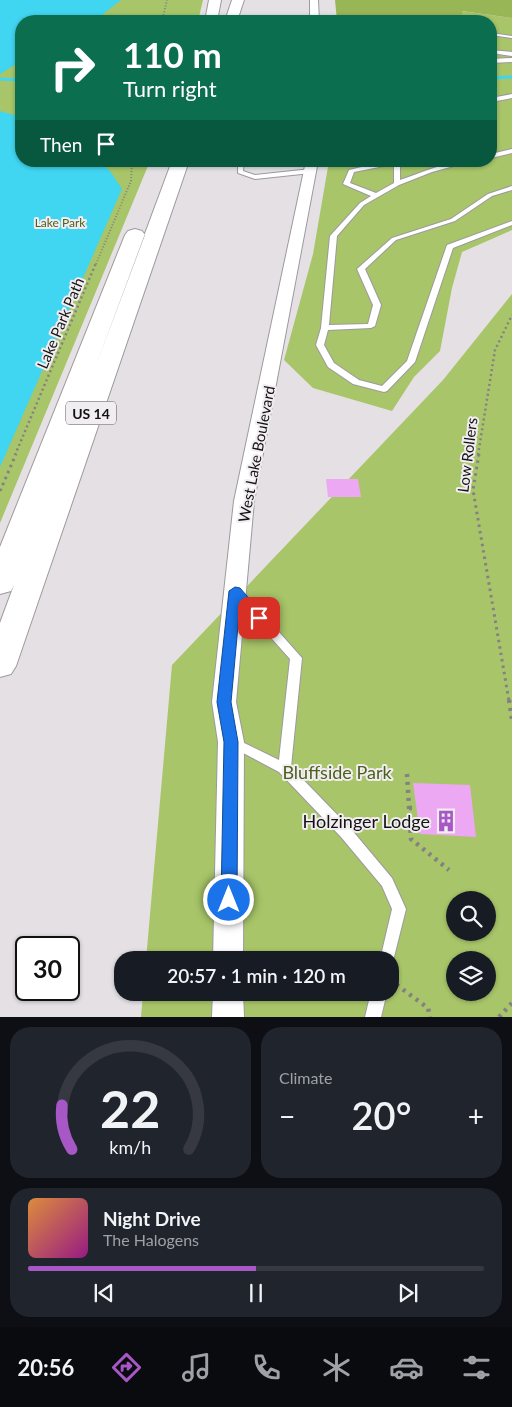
<!DOCTYPE html>
<html lang="en">
<head>
<meta charset="utf-8">
<style>
	:root { --surface:#171b24; --page:#20242c; --text:#f1f3f6; --muted:#9ea1a6; --line:#363941; --accent:#a857c7 }
	body { margin:0; font-family:Lato,sans-serif; background:var(--page); color:var(--text); height:100vh; display:flex; flex-direction:column; font-size:19px; white-space:nowrap }
	* { box-sizing:border-box; margin:0 }
	p { font-size:16px; color:var(--muted) }
	.icon { flex:none; width:28px; height:28px; fill:none; stroke:currentColor; stroke-width:2; stroke-linecap:round; stroke-linejoin:round }
	.map { position:relative; height:1017px; overflow:hidden }
	.side { display:flex; flex-direction:column; gap:10px; padding:10px; background:#0d0f14; flex:1 }
	.side>* { flex:none }
	.top-card { position:absolute; left:15px; top:15px; width:482px; height:152px; border-radius:20px; box-shadow:0 1px 4px #0004; background:#0b6e4f; color:#fff; overflow:hidden }
	.tools { position:absolute; left:446px; top:891px; display:grid; gap:10px }
	.tools a { display:grid; place-items:center; width:50px; height:50px; border-radius:50%; background:var(--surface); box-shadow:0 1px 4px #0004; font-size:25px }
	.speed { position:absolute; left:15px; top:936px; display:flex; gap:10px; font-size:25px; font-weight:700; text-align:center }
	.speed>* { display:grid; place-content:center; width:65px; height:65px; border-radius:50%; background:var(--surface); box-shadow:0 1px 4px #0004; line-height:1 }
	.speed .limit { border:2px solid #111; border-radius:8px; background:#fff; color:#111 }
	.pin { position:absolute; display:grid; place-items:center; width:42px; height:42px; color:#fff; margin:-21px; border-radius:10px; box-shadow:0 2px 8px #0006 }
	.me { position:absolute; width:55px; margin:-28px; rotate:0deg; stroke-linejoin:round; filter:drop-shadow(0 0 4px #0008) }
	.turn { display:flex; align-items:center; gap:18px; height:105px; padding:0 25px; font-size:22px }
	.turn .icon { width:65px; height:65px; stroke-width:2.5 }
	.turn b { display:block; font-size:35px; line-height:42px }
	.then { display:flex; align-items:center; height:48px; padding:0 25px; background:#0003; gap:10px; font-size:19px }
	.big { font-size:38px; font-weight:600; line-height:1.1 }
	.side .widget { flex:1; display:flex; flex-direction:column; justify-content:center; gap:8px; min-width:0; padding:0 18px; border-radius:20px; background:var(--page) }
	.side .dial { align-items:center; gap:0 }
	.dial svg { height:130px; overflow:visible; fill:none; stroke:var(--line); stroke-width:7; stroke-linecap:round; text-anchor:middle }
	.dial text { fill:var(--text); stroke:none }
	.song { display:flex; align-items:center; gap:15px }
	.cover { width:60px; height:60px; border-radius:8px; background:linear-gradient(135deg,hsl(30 70% 55%),hsl(310 70% 35%)) }
	.played { height:5px; border-radius:2px; background:linear-gradient(90deg,var(--accent) 50%,var(--line) 50%) }
	.keys { display:flex; justify-content:space-around; direction:ltr }
	.heat { display:flex; justify-content:space-between; align-items:center; font-size:28px; direction:ltr }
	.side .tiles { flex:1; display:grid; gap:10px; grid-template-columns:1fr 1fr }
	.widget:last-child { grid-column:span 2 }
	.trip { position:absolute; left:114px; top:951px; width:285px; height:50px; border-radius:20px; background:var(--surface); box-shadow:0 1px 4px #0004; font-weight:600; line-height:50px; text-align:center }
	.tabs { display:flex; height:80px; justify-content:space-around; align-items:center; background:#090b0e; color:var(--muted) }
	.tabs .icon { width:35px; height:35px }
	.tabs .on { color:var(--accent) }
	.tabs b { font-size:22px; color:var(--text) }
	.map>svg:first-child { display:block }
	.green { fill:#a8c569; fill-rule:evenodd }
	.forest { fill:#99b657 }
	.water { fill:#40d5f0 }
	.lines { fill:none; stroke-linecap:round; stroke-linejoin:round }
	.stream { stroke:#40d5f0; stroke-width:3 }
	.building { fill:#eda8f3 }
	.service-casing { stroke:#9d9a9e; stroke-width:2 }
	.minor-casing { stroke:#9d9a9e; stroke-width:2 }
	.trunk-casing { stroke:#9d9a9e; stroke-width:2 }
	.path-far3 { stroke:#848184; stroke-width:2; stroke-dasharray:1 2; stroke-linecap:butt }
	.path-far2 { stroke:#848184; stroke-width:2.5; stroke-dasharray:2 3; stroke-linecap:butt }
	.path-far1 { stroke:#848184; stroke-width:3; stroke-dasharray:2.5 4; stroke-linecap:butt }
	.path { stroke:#848184; stroke-width:4.5; stroke-dasharray:3 5; stroke-linecap:butt }
	.service { fill:#fff; fill-rule:evenodd }
	.minor { fill:#fff; fill-rule:evenodd }
	.trunk { fill:#fff; fill-rule:evenodd }
	.route { fill:#1a73e8; stroke:#114b97 }
	.labels { text-anchor:middle; dominant-baseline:central; stroke-width:4; stroke-linejoin:round; paint-order:stroke }
	.far-park-label { font-size:12px; fill:#4d601e; stroke:#f1edf1 }
	.shield { fill:#f1edf1; stroke:#565456; stroke-width:1 }
	.shield-label { font-size:14px; font-weight:bold; fill:#141314 }
	.street-label { font-size:15px; fill:#141314; stroke:#f1edf1 }
	.near-park-label { font-size:18px; fill:#4d601e; stroke:#f1edf1 }
	.near-poi-label { font-size:18px; fill:#141314; stroke:#f1edf1; text-anchor:end }
</style>
</head>
<body>
<div class="map">
<svg width="512" height="1017" viewBox="0 0 512 1017">
	<rect width="100%" height="100%" fill="#e4e0e4"/>
	<g class="green">
		<path d="M0,0H203L198,21H21V161H150L0,523Z"/>
		<path d="M461,11L512,18V230L462,252L452,288L440,351L414,377L392,411L313,388L284,360L313,254L329,161H491V21H462Z"/>
		<path d="M512,294V1017H141L143,993L390,992V960H146L172,665L443,380ZM455,900H488V932H455ZM455,960H488V992H455Z"/>
	</g>
	<path class="forest" d="M335,0H512V18L462,11V21H337Z"/>
	<g class="water">
		<path d="M0,0H121L94,21H21V61L0,74Z"/>
		<path d="M0,111L21,117V161H98L110,171L122,189L0,467Z"/>
	</g>
	<g class="lines">
		<g class="stream">
			<path d="M491,78L512,77"/>
			<path d="M0,79L21,80"/>
		</g>
	</g>
	<g class="building">
		<path d="M326,479H358L361,497H328Z"/>
		<path d="M413,783L470,785L476,837L420,834Z"/>
	</g>
	<g class="lines">
		<g class="service-casing">
			<g id="service">
				<path d="M491,33L512,36V38L491,35Z"/>
				<path d="M491,50L512,52V56L491,53Z"/>
				<path d="M512,58V62L491,63V59Z"/>
				<path d="M512,94V98L491,102V98Z"/>
				<path d="M512,149V153L491,158V154Z"/>
				<path d="M238,161H244L243,171L255,175L311,169L314,171L311,173L255,179L238,173Z"/>
				<path d="M387,161H400V180C423,172 447,161 472,161L432,172L399,185L364,205L337,236L329,325L368,324L373,305L357,269L392,238L451,219L488,194L512,186V190L492,196L455,221L396,240L365,269L381,305L375,326L371,328L328,330L324,345L334,363L359,380L382,386L407,361L447,245L512,221V225L453,248L415,362L387,391L384,392L353,384L328,367L316,345L321,328L330,236L360,203L371,196L343,184L349,170ZM394,164V183L376,193L350,183L354,172Z"/>
				<path d="M236,587L240,588L302,658L291,767L351,829L392,878L406,909L392,965L390,966V960H380L392,909L382,886L341,837L279,772L228,745L226,742L228,739L232,737L236,739L279,760L290,659L232,594L231,591Z"/>
				<path d="M371,992H387L381,1017H365Z"/>
			</g>
		</g>
		<g class="minor-casing">
			<g id="minor">
				<path d="M310,0H318L319,21H310Z"/>
				<path d="M306,161H318L254,501L236,702L244,742L243,960H213L218,742L212,702L234,501Z"/>
				<path d="M213,992H243L244,1017H212Z"/>
			</g>
		</g>
		<g class="trunk-casing">
			<g id="trunk">
				<path d="M209,0H221L217,21H205Z"/>
				<path d="M232,0H244L237,21H225Z"/>
				<path d="M172,161H189L16,666L11,674L0,677V623L14,585L11,591L0,594V547L125,235L128,231L135,229L142,231L145,235L95,368Z"/>
			</g>
		</g>
		<g class="path-far3">
			<path d="M162,21L167,0"/>
			<path d="M96,264L131,181L132,161"/>
		</g>
		<g class="path-far2">
			<path d="M15,455L96,263"/>
			<path d="M478,455L495,350L512,315"/>
		</g>
		<g class="path-far1">
			<path d="M479,454L473,490L509,701"/>
			<path d="M0,491L16,454"/>
		</g>
		<g class="path">
			<path d="M509,700L512,719"/>
			<path d="M407,774L411,839L449,870"/>
			<path d="M409,808H416"/>
			<path d="M390,980L428,1008L430,1017"/>
			<path d="M499,1017L512,1003"/>
		</g>
		<use href="#service" class="service"/>
		<use href="#minor" class="minor"/>
		<use href="#trunk" class="trunk"/>
	</g>
	<path class="route" d="M235,587L240,588L266,618L264,621H255L240,604L231,702L238,742L237,900L235,905L229,908L223,905L221,900L224,742L217,702L229,591Z"/>
	<defs>
		<g id="building-bare" transform="scale(1.725)"><path d="M-4-6H4V6H1V3H-1V6H-4ZM-2.5-4.3h1.7v1.8h-1.7ZM.8-4.3h1.7v1.8H.8ZM-2.5-1h1.7V.8h-1.7ZM.8-1h1.7V.8H.8Z" fill="#a857c7" stroke="#f1edf1" stroke-width="2.5" paint-order="stroke"/></g>
	</defs>
	<g fill-rule="evenodd">
		<use href="#building-bare" x="446" y="821"/>
	</g>
	<g class="labels">
		<g class="far-park-label">
			<text x="60" y="222">Lake Park</text>
		</g>
		<rect class="shield" x="66" y="401.5" width="50" height="23" rx="4"/>
		<g class="shield-label">
			<text x="91" y="413">US 14</text>
		</g>
		<g class="street-label">
			<text transform="translate(60 323) rotate(-67)">Lake Park Path</text>
			<text transform="translate(256 454) rotate(-79)">West Lake Boulevard</text>
			<text transform="translate(467 455) rotate(-83)">Low Rollers</text>
		</g>
		<g class="near-park-label">
			<text x="337" y="772">Bluffside Park</text>
		</g>
		<g class="near-poi-label">
			<text x="430" y="821">Holzinger Lodge</text>
		</g>
	</g>
</svg>
<div class="tools">
<a><svg class="icon" aria-label="search" viewBox="0 0 24 24"><circle cx="10" cy="10" r="6"/><path d="M15 15l6 6"/></svg></a>
<a><svg class="icon" aria-label="layers" viewBox="0 0 24 24"><path d="M12 4l9 5-9 5-9-5zM3 14l9 5 9-5"/></svg></a>
</div>
<div class="speed"><div class="limit">30</div></div>
<div class="pin" style="left:259px;top:618px;background:#d93025"><svg class="icon" aria-label="arrive" viewBox="0 0 24 24"><path d="M6 21V4h12l-3 4 3 4H6"/></svg></div>
<svg class="me" style="left:229px;top:900px" viewBox="-20 -20 40 40"><circle r="17" fill="#1a73e8" stroke="#fff" stroke-width="3"/><path d="M0-11L8 9 0 5-8 9z" fill="#fff"/></svg>
<div class="trip">20:57 · 1 min · 120 m</div>
<div class="top-card">
<div class="turn"><svg class="icon" aria-label="right" viewBox="0 0 24 24"><path d="M7 20v-9h11M14 6l5 5-5 5"/></svg><div><b>110 m</b>Turn right</div></div>
<div class="then">Then<svg class="icon" aria-label="arrive" viewBox="0 0 24 24"><path d="M6 21V4h12l-3 4 3 4H6"/></svg></div>
</div>
</div>
<section class="side">
<div class="tiles">
<div class="widget dial"><svg viewBox="0 0 100 80">
<path d="M14 69A42 42 0 1 1 86 69"/>
<path d="M14 69A42 42 0 0 1 8 42" stroke="#a857c7"/>
<text x="50" y="56" font-size="32" font-weight="700">22</text>
<text x="50" y="72" font-size="11">km/h</text>
</svg></div>
<div class="widget"><p>Climate</p>
<div class="heat"><a>−</a><b class="big">20°</b><a>+</a></div>
</div>
<div class="widget">
<div class="song"><i class="cover"></i><div><b>Night Drive</b><p>The Halogens</p></div></div>
<div class="played"></div>
<div class="keys"><svg class="icon" aria-label="previous" viewBox="0 0 24 24"><path d="M18 5L8 12l10 7zM5 5v14"/></svg><svg class="icon" aria-label="pause" viewBox="0 0 24 24"><path d="M8 5v14M16 5v14"/></svg><svg class="icon" aria-label="next" viewBox="0 0 24 24"><path d="M6 5l10 7-10 7zM19 5v14"/></svg></div>
</div>
</div>
</section>
<nav class="tabs">
<b>20:56</b>
<svg class="icon on" aria-label="directions" viewBox="0 0 24 24"><path d="M12 3l9 9-9 9-9-9zM9 14v-3h6M13 9l2 2-2 2"/></svg>
<svg class="icon" aria-label="music" viewBox="0 0 24 24"><path d="M9 18V5l10-2v13"/><circle cx="6" cy="18" r="3"/><circle cx="16" cy="16" r="3"/></svg>
<svg class="icon" aria-label="phone" viewBox="0 0 24 24"><path d="M5 4h4l2 5-3 2q2 4 5 5l2-3 5 2v4C11 20 4 13 5 4z"/></svg>
<svg class="icon" aria-label="climate" viewBox="0 0 24 24"><path d="M12 3v18M4 7l16 10M4 17L20 7"/></svg>
<svg class="icon" aria-label="car" viewBox="0 0 24 24"><path d="M5 17H2v-5l4-1 3-4h7l3 4 3 1v5h-3M9 17h6M6 11h13"/><circle cx="7" cy="17" r="2"/><circle cx="17" cy="17" r="2"/></svg>
<svg class="icon" aria-label="filters" viewBox="0 0 24 24"><path d="M4 7h16M4 17h16"/><circle cx="9" cy="7" r="2"/><circle cx="15" cy="17" r="2"/></svg>
</nav>
</body>
</html>
